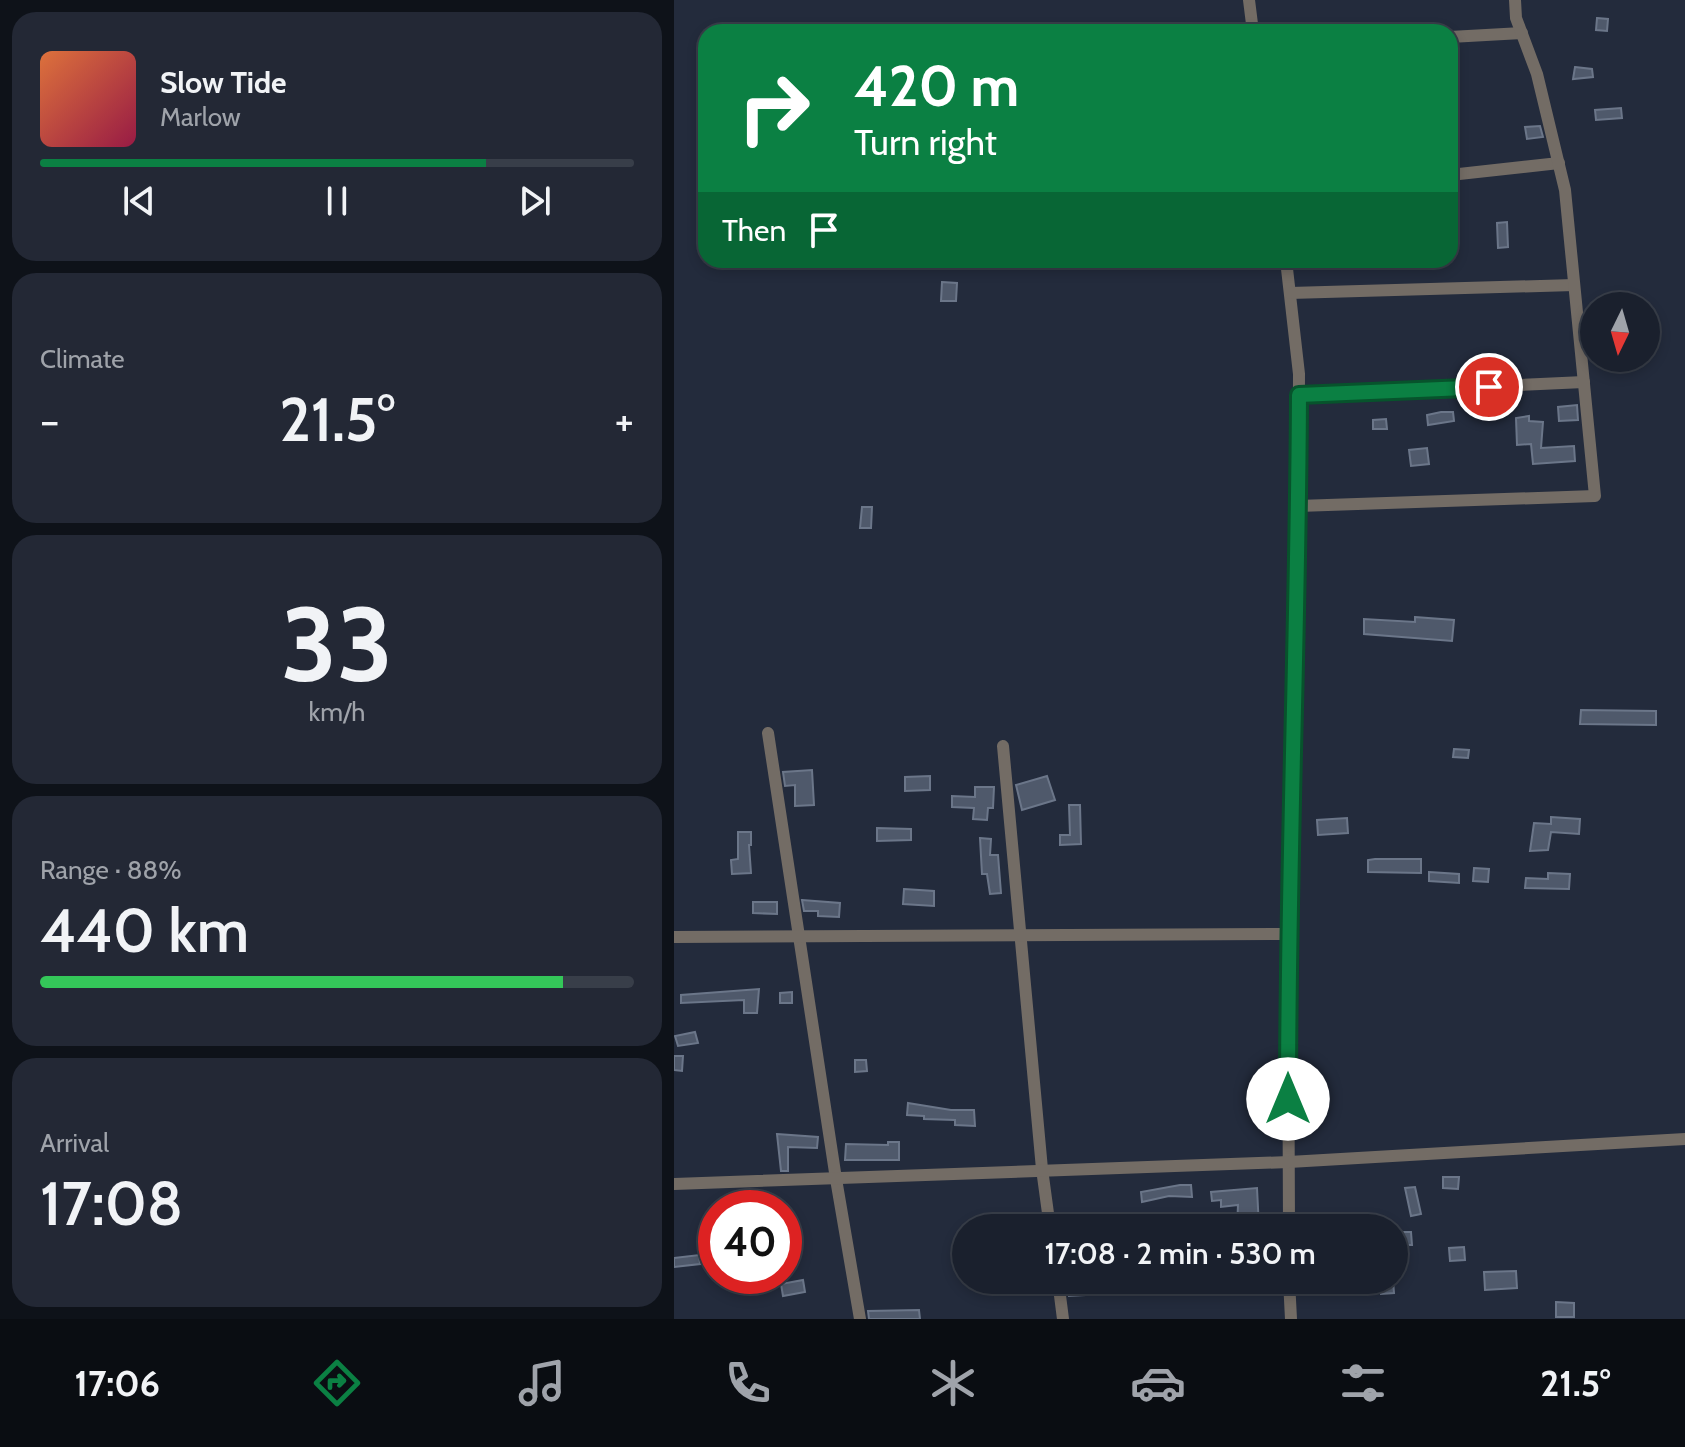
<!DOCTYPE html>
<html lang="en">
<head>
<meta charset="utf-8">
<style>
	:root { --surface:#1a202d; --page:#232835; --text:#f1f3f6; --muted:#9fa3aa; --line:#383e49; --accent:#0b8043 }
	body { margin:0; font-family:Cabin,sans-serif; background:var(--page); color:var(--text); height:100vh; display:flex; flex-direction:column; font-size:30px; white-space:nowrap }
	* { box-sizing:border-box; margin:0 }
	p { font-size:26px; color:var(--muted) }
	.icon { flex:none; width:44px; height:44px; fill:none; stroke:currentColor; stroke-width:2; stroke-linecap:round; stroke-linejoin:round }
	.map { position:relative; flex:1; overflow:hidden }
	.side { display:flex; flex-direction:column; gap:12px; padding:12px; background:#0e1219; width:674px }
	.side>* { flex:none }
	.top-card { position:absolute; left:24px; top:24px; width:760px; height:244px; border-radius:24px; box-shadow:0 4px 12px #0003,0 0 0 2px var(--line); background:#0b8043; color:#fff; overflow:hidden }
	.needle { width:52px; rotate:185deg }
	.fabs { position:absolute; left:906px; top:292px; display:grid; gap:16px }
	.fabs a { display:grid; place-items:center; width:80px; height:80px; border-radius:50%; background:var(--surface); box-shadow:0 4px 12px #0003,0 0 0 2px var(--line); font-size:40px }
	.speed { position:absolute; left:24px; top:1190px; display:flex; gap:16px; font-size:40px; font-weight:700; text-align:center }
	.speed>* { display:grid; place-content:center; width:104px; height:104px; border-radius:50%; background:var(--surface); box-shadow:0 4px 12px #0003,0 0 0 2px var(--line); line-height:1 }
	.speed .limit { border:12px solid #d22; background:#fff; color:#111 }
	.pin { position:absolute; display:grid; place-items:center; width:68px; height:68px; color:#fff; margin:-34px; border:4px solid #fff; border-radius:50%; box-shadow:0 2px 8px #0007 }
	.me { position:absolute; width:88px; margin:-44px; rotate:0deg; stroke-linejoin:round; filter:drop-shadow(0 0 6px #0008) }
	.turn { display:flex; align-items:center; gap:28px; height:168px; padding:0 24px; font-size:36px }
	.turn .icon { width:104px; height:104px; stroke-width:2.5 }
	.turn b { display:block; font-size:56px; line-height:68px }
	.then { display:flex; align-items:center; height:76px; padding:0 24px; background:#0003; gap:16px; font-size:30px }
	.big { font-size:60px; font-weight:600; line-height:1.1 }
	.side .widget { flex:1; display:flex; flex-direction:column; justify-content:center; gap:12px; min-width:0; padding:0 28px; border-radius:24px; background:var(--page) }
	.side .dial { align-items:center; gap:0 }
	.dial b { font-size:104px; line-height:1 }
	.song { display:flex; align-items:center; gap:24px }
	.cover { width:96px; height:96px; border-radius:12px; background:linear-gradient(135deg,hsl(20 70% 55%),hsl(340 70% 35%)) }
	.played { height:8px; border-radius:4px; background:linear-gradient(90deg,var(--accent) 75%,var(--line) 75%) }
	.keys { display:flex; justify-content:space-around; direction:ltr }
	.heat { display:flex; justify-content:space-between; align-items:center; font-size:44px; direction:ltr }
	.charge { height:12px; border-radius:6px; background:linear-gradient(90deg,#34c759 88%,var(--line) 0) }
	.trip { position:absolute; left:278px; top:1214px; width:456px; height:80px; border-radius:40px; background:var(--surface); box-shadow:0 4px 12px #0003,0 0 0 2px var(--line); font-weight:600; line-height:80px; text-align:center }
	.dock { display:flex; height:128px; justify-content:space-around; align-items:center; background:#0a0d12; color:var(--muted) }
	.dock .icon { width:56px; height:56px }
	.dock .current { color:var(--accent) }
	.dock b { font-size:36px; color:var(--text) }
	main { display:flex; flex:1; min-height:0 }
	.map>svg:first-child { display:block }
	.building { fill:#4f596b; stroke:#6b7689; stroke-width:2 }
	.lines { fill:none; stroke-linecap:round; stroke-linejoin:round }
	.minor { stroke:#736c65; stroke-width:12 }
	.route-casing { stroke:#07532c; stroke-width:20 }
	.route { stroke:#0b8043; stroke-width:14 }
</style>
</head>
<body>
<main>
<section class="side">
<div class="widget">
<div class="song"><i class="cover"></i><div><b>Slow Tide</b><p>Marlow</p></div></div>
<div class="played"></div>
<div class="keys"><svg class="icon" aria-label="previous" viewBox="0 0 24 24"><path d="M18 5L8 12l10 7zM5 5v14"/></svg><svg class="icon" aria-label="pause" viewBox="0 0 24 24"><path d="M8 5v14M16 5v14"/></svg><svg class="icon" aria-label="next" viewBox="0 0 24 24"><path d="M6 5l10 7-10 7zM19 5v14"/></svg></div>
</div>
<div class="widget"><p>Climate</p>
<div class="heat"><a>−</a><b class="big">21.5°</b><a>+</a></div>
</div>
<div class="widget dial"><b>33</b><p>km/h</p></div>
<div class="widget"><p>Range · 88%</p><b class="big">440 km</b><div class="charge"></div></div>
<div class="widget"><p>Arrival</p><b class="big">17:08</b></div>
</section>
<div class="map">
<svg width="1011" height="1319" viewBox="0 0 1011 1319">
	<rect width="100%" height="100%" fill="#232b3c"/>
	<g class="building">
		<path d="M923,18L934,19L933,31L922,30Z"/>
		<path d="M901,67L918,69L919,77L899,79Z"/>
		<path d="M947,108L948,118L922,120L921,110Z"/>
		<path d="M866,126L869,137L853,139L851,127Z"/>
		<path d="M833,222L834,247L824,248L823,223Z"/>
		<path d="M268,282L283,283L282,301H267Z"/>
		<path d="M903,405L904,420L885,421L884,407Z"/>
		<path d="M767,412H779L780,421L754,425L753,415Z"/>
		<path d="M855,416V421L869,422L867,448L900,446L901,461L859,464L857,444L843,445L842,418Z"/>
		<path d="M712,419L713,429H699V420Z"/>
		<path d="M753,448L755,464L737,466L735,450Z"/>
		<path d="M188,507H198L197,528H186Z"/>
		<path d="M741,617L780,620L778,641L690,634V619L741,622Z"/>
		<path d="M907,710L982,711V725L906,724Z"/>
		<path d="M780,749L795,750L794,758L779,757Z"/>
		<path d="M138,770L140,805L121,806V785L111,786L109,772Z"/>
		<path d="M256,776V790L231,791V777Z"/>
		<path d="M373,776L381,800L348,810L342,785Z"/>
		<path d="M301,787H320L319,808H314L313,820L299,819L300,808L278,807V796L301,797Z"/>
		<path d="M395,805H406L407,844L386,845V835H396Z"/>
		<path d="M877,817L906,819L905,834L877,832L874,850L856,851L860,823L877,824Z"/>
		<path d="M673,818L674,833L644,835L643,820Z"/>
		<path d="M203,828L237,829V840L203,841Z"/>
		<path d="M64,832H77V845H75L77,873L58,874L57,860L64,859Z"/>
		<path d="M306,838L317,839L316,855H324L327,893L316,894L313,874H308Z"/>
		<path d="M701,859H747V873L694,872V860Z"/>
		<path d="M800,868L815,869L814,882L799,881Z"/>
		<path d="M755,872L785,874V883L755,881Z"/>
		<path d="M874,873L896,874L895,889L851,888L852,878L874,879Z"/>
		<path d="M230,889L260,891V906L229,904Z"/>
		<path d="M128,900L166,903L165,917L144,916V911H130Z"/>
		<path d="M79,902H103V914L79,913Z"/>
		<path d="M85,989L83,1013H70V1000L7,1003V995Z"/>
		<path d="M118,992V1003H106V993Z"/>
		<path d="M21,1032L24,1043L4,1046L1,1036Z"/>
		<path d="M0,1056H9L8,1071L0,1070Z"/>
		<path d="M181,1060H192L193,1071L181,1072Z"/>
		<path d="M234,1103L277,1110H300L301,1126L281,1125V1120L250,1119V1116L233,1115Z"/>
		<path d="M103,1134L144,1137L143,1148L114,1147V1171H107Z"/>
		<path d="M214,1142H225V1160H171L172,1144L214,1145Z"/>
		<path d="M769,1177H785L784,1189L769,1188Z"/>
		<path d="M506,1185H517L518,1197L495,1196L468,1202L467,1192Z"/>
		<path d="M741,1187L747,1214L737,1216L731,1188Z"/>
		<path d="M583,1188L585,1228H563L564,1205L547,1207V1200L538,1201L537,1192Z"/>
		<path d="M362,1217L363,1228H344L343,1219Z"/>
		<path d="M720,1232H737L738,1245H720Z"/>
		<path d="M790,1247L791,1260L776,1261L775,1248Z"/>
		<path d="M25,1255L26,1264L0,1267V1258Z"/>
		<path d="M842,1271L843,1288L811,1290L810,1272Z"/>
		<path d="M129,1280L131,1292L109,1296L107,1284Z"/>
		<path d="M411,1280V1295L395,1296L394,1281Z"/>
		<path d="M706,1280H719L720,1293L707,1294Z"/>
		<path d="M882,1302L900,1303V1317H882Z"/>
		<path d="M245,1310L246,1319H195L194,1311Z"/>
	</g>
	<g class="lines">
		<g class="minor">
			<path d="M575,0L579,32"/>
			<path d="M776,37L848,33"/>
			<path d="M776,175L885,163"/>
			<path d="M612,260L625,374L624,639L614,973L615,1228"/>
			<path d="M616,293L900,285"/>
			<path d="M625,395L910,382"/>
			<path d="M624,506L921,496L891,190L863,74L842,18L841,0"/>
			<path d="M94,733L162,1179L186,1319"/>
			<path d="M329,746L368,1169L376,1228"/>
			<path d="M0,937L615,934"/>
			<path d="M0,1184L615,1162L1011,1139"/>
			<path d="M384,1280L389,1319"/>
			<path d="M615,1280L617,1319"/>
		</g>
	</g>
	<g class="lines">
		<g class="route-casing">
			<path id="route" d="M614,1099C614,864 624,630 625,395L815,387"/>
		</g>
		<use href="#route" class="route"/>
	</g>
</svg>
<div class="fabs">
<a><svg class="needle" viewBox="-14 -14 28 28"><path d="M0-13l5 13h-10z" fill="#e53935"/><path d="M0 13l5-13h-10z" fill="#9fa3aa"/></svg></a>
</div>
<div class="speed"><div class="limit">40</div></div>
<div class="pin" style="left:815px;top:387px;background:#d93025"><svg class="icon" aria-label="arrive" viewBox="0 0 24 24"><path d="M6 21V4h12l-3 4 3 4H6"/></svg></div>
<svg class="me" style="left:614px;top:1099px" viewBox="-20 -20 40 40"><circle r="19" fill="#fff"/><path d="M0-13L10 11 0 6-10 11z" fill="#0b8043"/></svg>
<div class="trip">17:08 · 2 min · 530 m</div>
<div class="top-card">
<div class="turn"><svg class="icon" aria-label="right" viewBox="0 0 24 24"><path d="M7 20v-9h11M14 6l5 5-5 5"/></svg><div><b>420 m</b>Turn right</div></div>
<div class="then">Then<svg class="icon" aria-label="arrive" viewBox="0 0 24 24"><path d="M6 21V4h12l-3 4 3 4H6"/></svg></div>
</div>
</div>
</main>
<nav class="dock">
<b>17:06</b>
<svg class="icon current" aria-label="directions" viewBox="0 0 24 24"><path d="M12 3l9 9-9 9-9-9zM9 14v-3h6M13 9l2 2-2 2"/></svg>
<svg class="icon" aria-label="music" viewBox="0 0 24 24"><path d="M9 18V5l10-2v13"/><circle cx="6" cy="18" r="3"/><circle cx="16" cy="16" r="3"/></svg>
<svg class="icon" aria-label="phone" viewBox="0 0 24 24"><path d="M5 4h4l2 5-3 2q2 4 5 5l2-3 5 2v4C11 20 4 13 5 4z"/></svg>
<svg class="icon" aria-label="climate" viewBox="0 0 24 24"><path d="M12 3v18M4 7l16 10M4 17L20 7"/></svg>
<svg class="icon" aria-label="car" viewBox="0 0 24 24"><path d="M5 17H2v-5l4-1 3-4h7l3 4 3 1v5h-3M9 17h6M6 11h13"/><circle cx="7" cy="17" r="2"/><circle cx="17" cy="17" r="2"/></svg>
<svg class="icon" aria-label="filters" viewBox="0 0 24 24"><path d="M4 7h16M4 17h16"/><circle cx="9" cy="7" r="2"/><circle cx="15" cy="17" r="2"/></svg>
<b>21.5°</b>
</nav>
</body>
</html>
